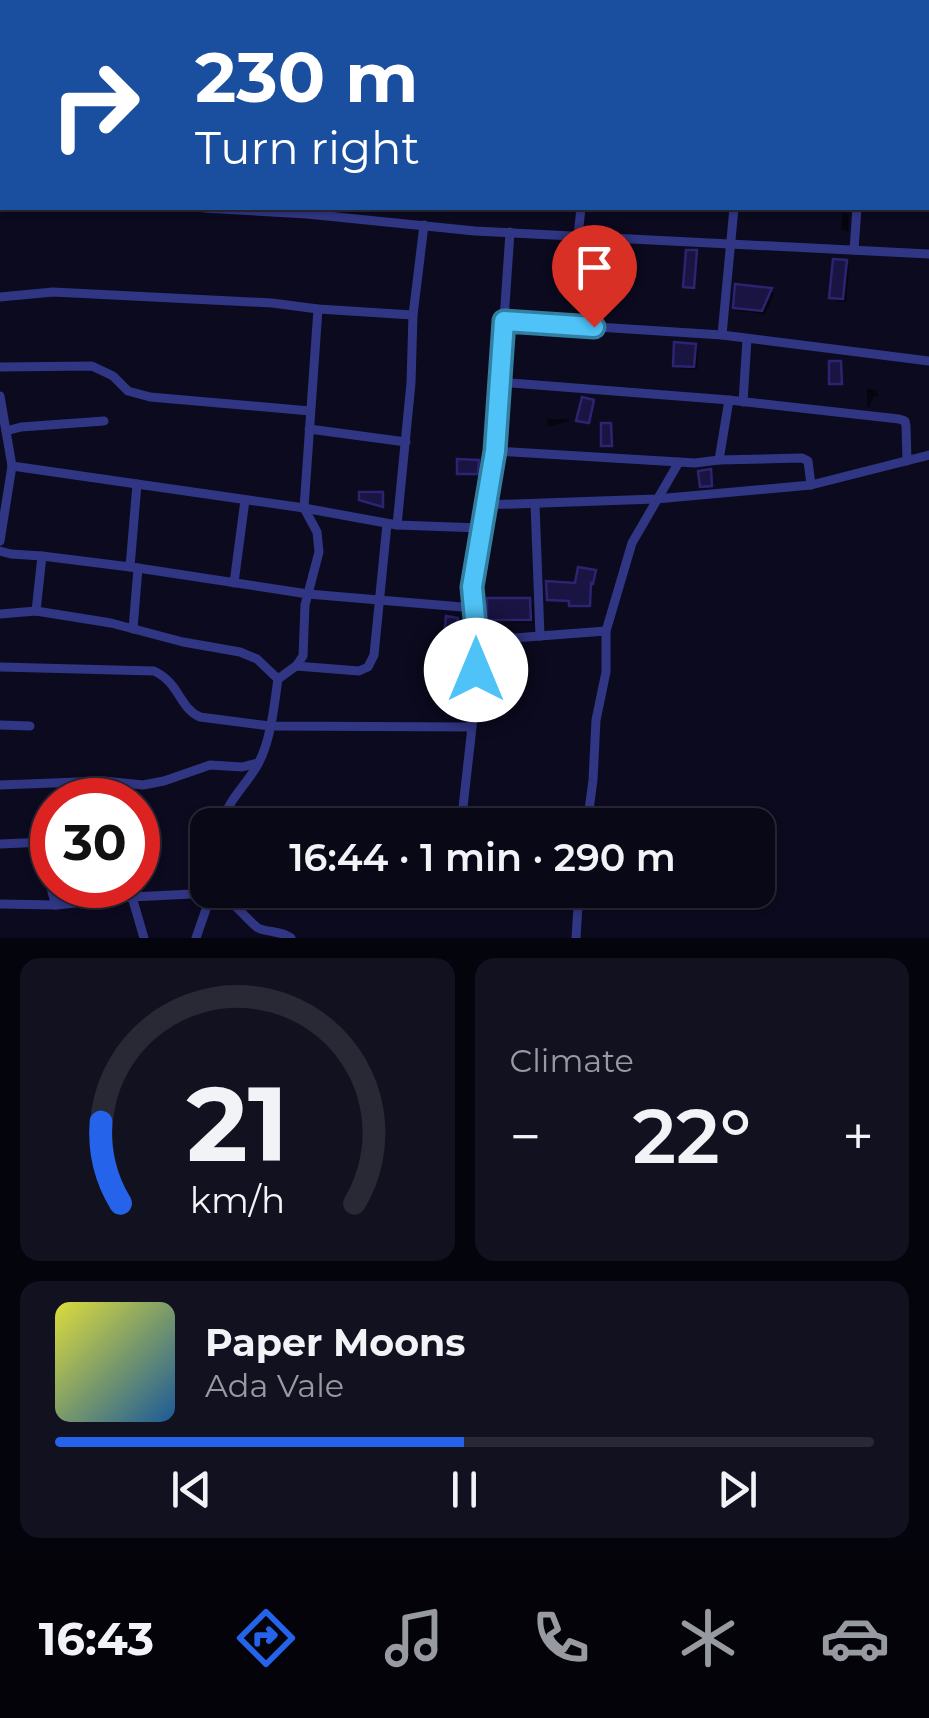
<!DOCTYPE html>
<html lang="en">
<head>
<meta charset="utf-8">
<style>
	:root { --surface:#080817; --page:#111120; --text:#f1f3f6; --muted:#989aa1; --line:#292936; --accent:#2563eb }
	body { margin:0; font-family:Montserrat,sans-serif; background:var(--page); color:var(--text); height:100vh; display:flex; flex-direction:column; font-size:38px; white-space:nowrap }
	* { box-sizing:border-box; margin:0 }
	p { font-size:32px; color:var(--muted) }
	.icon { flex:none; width:55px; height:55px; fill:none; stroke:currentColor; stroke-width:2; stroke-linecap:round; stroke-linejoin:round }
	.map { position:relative; height:938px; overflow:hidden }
	.sheet { display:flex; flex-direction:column; gap:20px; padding:20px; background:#04040d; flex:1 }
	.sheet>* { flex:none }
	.hud { position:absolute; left:0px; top:0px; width:930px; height:210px; box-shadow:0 2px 8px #0004,0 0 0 2px var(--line); background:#1a4fa0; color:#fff; overflow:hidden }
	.speed { position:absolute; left:30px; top:778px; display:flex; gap:20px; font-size:50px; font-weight:700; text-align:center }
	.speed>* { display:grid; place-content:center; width:130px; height:130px; border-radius:50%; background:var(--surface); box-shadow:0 2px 8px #0004,0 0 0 2px var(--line); line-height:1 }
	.speed .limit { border:15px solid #d22; background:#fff; color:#111 }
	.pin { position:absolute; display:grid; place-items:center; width:85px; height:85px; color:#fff; margin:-102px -42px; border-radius:50% 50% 50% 0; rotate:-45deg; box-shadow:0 0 10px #0007 }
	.pin .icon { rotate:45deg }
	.me { position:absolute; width:110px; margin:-55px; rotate:0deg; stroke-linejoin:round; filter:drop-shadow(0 0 8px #0008) }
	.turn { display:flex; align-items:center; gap:35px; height:210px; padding:0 30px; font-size:45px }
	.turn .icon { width:130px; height:130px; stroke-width:2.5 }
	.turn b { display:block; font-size:70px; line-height:85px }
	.big { font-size:75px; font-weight:600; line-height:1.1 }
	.sheet .widget { flex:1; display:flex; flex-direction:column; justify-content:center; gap:15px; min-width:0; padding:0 35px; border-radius:20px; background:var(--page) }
	.sheet .dial { align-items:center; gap:0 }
	.dial svg { height:260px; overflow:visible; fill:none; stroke:var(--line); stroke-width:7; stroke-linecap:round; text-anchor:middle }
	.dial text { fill:var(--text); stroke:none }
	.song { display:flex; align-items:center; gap:30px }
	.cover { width:120px; height:120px; border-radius:15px; background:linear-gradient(135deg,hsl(60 70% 55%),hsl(210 70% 35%)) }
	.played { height:10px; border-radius:5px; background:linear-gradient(90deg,var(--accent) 50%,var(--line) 50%) }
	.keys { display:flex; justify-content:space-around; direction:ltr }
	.heat { display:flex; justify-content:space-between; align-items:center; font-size:55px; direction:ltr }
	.sheet .tiles { flex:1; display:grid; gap:20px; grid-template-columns:1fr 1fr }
	.widget:last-child { grid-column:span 2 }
	.trip { position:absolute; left:190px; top:808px; width:585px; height:100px; border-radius:20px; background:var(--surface); box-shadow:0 2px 8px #0004,0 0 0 2px var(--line); font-weight:600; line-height:100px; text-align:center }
	.dock { display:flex; height:160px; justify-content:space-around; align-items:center; background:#030309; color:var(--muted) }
	.dock .icon { width:70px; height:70px }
	.dock .selected { color:var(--accent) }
	.dock b { font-size:45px; color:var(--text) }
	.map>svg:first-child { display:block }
	.shadow { fill:#0007 }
	.building { fill:#191442; stroke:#2b2471; stroke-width:2.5 }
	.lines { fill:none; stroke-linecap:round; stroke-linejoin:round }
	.minor { stroke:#303683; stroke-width:9 }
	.route-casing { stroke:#337fa1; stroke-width:25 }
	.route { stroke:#4fc3f7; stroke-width:18 }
</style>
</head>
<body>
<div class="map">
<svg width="929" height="938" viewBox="0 0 929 938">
	<rect width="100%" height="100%" fill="#0b0a1f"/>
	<g class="shadow">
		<path d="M843,212L849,214L848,232L841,229Z"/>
		<path d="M846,263L849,266L846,302L836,301L832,297Z"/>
		<path d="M771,290L774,294L765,314L739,311L735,307Z"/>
		<path d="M695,346L698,350L697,370L679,368L675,365Z"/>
		<path d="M867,388L875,390L879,396H874L869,408L867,406Z"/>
		<path d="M547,419H568L570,421L548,427Z"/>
		<path d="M594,572L596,574L594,584H592L591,607H573L571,602L549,599L577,586Z"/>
		<path d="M529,601L533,604L534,623L493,622L490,619Z"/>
		<path d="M457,620L459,622L455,673H446L444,671Z"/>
	</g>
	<g class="building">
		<path d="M686,250H697L694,288L683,287Z"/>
		<path d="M833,259L847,260L843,299L829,298Z"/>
		<path d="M735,284L772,288L762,311L733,308Z"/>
		<path d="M674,342L696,344L694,367L673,366Z"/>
		<path d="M829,361H841L842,384H829Z"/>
		<path d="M582,397L594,400L589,423L576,421Z"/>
		<path d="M601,423H611L612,446H601Z"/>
		<path d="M457,459L479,460L478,474H457Z"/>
		<path d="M711,469L712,486L700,487L698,471Z"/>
		<path d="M359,492H383V507L359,500Z"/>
		<path d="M578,567L596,570L593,584L591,583L590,606H569V601L547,600L546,581L575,583Z"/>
		<path d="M487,598H530L531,620H487Z"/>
		<path d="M446,616L458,618L454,673L441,672Z"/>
	</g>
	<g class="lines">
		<g class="minor">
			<path d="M595,0V2"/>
			<path d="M853,0V2"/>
			<path d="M212,2V0"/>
			<path d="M765,2V0"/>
			<path d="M0,27L2,26"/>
			<path d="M0,119H2"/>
			<path d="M0,206L2,205"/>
			<path d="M204,208L307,214L475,231L929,254"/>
			<path d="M578,236L581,208"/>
			<path d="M854,250L857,208"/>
			<path d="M0,297L53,292L272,303L318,309L413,315"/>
			<path d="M504,321L722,335L929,361"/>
			<path d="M722,335L734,208"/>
			<path d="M0,367L92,366L113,376L128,391L150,397L310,411"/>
			<path d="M499,382L729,400L899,419L905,421L906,426L907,461"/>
			<path d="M0,396L12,466L304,508L397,525L481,528"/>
			<path d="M743,402L747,339"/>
			<path d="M309,429L406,442"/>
			<path d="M6,431L21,427L104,421"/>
			<path d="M495,451L679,462"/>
			<path d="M719,460L802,458L808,461L811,485"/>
			<path d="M484,505L656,499L811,485L929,455"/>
			<path d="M397,525L411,383L413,315L424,225"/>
			<path d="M0,541L12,466"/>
			<path d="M0,551L11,554L42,556L138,568L308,594L474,608"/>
			<path d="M130,567L137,484"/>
			<path d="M234,583L245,500"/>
			<path d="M36,611L42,556"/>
			<path d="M0,614L36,611L111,623L183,642L240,652L257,659L278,679"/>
			<path d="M133,629L138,568"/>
			<path d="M540,636L606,631"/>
			<path d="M477,641L540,636L535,504"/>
			<path d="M296,666L359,671L368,667L374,655L387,524"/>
			<path d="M0,667L154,671C180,683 179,708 200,717L270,726L472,727"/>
			<path d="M0,725L30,726"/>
			<path d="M0,785L104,781L143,785L164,781L210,765L242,767L258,763"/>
			<path d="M222,825C227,800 246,786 258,764C271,740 274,706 278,679L296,666L303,656L305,605L319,552L317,532L304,508L318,309"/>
			<path d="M461,825L472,727L477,641L472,587L495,451L510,232"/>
			<path d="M587,825L593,780L596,720L606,672V631L632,543L679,462L695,463L719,460L729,400"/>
			<path d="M0,844L46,842L52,892L56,905"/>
			<path d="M220,890C226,896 254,926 258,928C269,933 280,930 291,938"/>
			<path d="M132,897L212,893"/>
			<path d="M457,900L458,890"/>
			<path d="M0,904L56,905L132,897L144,938"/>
			<path d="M196,938L212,892"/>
			<path d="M576,938L579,890"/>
		</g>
	</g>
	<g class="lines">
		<g class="route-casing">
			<path id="route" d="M476,670L477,641L472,587L495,451L504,321L594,327"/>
		</g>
		<use href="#route" class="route"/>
	</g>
</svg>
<div class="speed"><div class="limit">30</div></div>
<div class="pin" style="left:594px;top:327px;background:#d93025"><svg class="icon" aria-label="arrive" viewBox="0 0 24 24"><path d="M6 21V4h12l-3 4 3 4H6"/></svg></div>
<svg class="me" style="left:476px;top:670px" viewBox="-20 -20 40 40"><circle r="19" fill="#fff"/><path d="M0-13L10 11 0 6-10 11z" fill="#4fc3f7"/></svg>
<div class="trip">16:44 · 1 min · 290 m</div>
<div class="hud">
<div class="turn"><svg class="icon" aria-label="right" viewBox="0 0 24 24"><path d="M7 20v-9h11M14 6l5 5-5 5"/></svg><div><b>230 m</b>Turn right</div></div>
</div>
</div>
<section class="sheet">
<div class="tiles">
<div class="widget dial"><svg viewBox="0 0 100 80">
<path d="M14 69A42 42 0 1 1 86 69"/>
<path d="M14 69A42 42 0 0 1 8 44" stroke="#2563eb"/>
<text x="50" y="56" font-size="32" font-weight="700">21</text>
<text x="50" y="72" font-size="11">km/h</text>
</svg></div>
<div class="widget"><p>Climate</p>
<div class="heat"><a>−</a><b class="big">22°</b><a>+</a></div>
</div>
<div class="widget">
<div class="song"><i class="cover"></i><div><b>Paper Moons</b><p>Ada Vale</p></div></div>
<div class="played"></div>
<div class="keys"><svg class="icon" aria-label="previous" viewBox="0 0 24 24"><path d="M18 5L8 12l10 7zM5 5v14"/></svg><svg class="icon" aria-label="pause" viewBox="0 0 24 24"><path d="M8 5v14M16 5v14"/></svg><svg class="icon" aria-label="next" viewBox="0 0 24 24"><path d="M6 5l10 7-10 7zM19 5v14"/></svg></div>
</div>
</div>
</section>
<nav class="dock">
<b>16:43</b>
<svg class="icon selected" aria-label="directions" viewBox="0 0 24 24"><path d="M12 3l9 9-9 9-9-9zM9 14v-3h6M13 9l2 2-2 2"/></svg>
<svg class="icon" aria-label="music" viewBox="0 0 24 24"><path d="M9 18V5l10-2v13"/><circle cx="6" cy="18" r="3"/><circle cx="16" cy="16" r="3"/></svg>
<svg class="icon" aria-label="phone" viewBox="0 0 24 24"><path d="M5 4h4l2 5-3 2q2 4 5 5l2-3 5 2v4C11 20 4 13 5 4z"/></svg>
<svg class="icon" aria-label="climate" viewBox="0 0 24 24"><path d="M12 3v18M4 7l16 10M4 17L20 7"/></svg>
<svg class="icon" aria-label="car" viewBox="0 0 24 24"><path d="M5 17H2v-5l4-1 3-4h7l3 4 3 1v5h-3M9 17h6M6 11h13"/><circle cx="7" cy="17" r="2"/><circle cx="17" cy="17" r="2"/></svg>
</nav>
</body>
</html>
